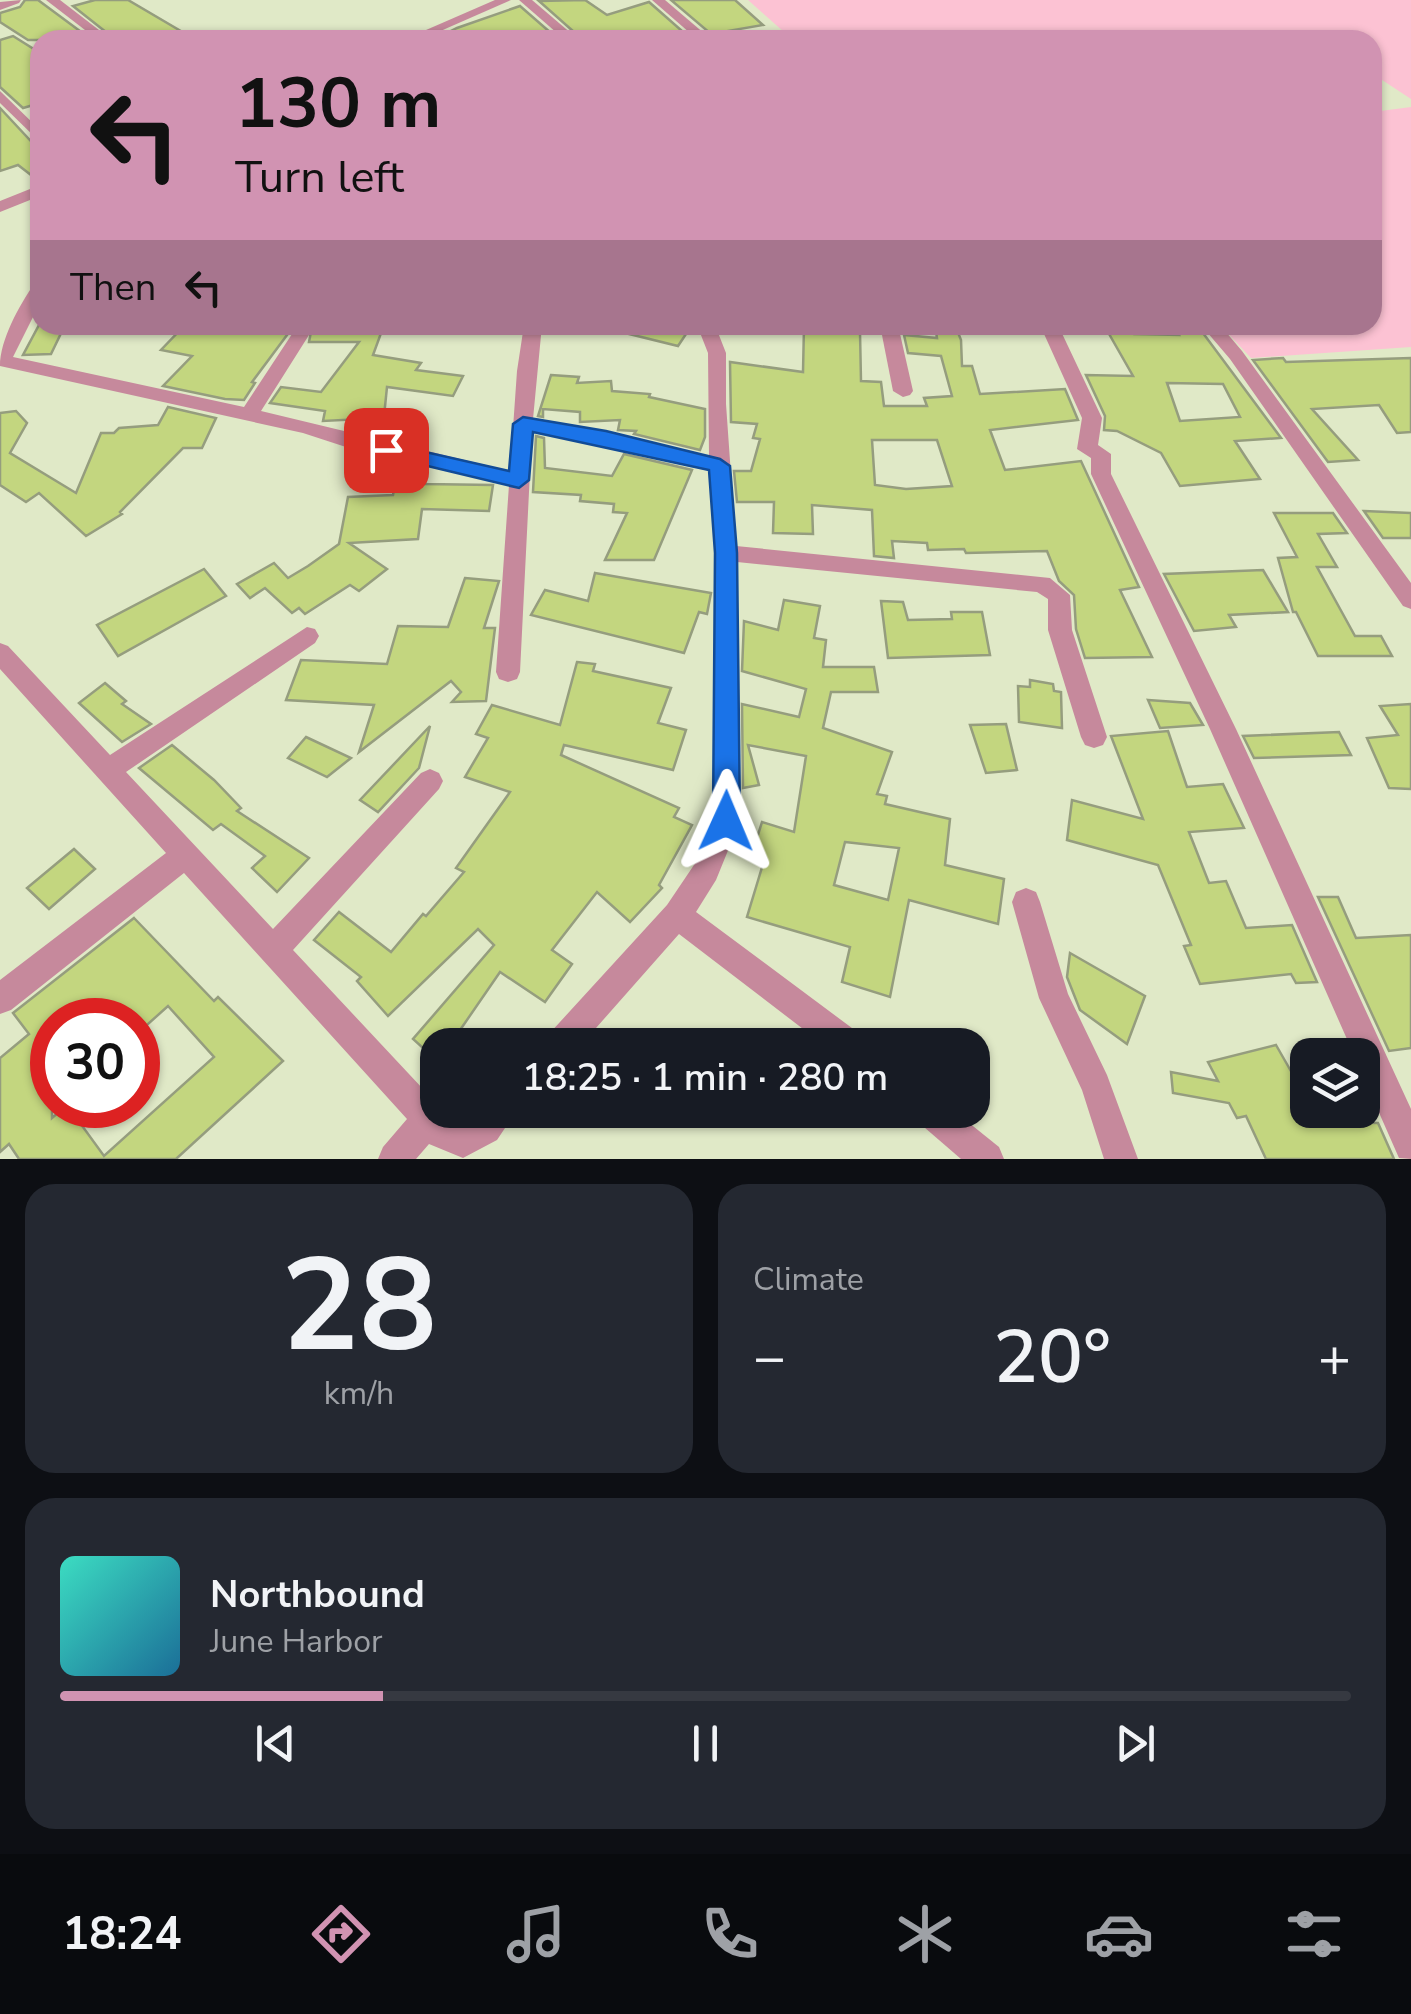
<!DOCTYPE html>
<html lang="en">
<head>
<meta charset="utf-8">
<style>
	:root { --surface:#171b24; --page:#242831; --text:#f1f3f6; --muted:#9ea1a6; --line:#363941; --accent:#d193b2 }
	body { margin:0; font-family:"Nunito Sans",sans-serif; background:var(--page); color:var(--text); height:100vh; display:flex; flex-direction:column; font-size:38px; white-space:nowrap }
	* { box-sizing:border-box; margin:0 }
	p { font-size:32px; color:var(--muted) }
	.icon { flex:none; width:55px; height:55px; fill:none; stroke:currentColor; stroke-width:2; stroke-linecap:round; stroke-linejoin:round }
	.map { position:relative; height:1159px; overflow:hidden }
	.panel { display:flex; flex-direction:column; gap:25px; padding:25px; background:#0d0f14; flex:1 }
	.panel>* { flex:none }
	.guide { position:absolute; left:30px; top:30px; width:1352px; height:305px; border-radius:30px; box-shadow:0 2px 8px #0004; background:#d193b2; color:#111; overflow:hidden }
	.fabs { position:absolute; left:1290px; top:1038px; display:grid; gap:20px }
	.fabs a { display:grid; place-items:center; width:90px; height:90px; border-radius:20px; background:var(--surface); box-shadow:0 2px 8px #0004; font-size:50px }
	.speed { position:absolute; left:30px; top:998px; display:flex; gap:20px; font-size:50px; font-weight:700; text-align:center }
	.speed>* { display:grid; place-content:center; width:130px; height:130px; border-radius:50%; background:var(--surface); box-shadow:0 2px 8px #0004; line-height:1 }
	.speed .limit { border:15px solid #d22; background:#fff; color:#111 }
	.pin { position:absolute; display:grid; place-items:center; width:85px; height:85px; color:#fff; margin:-42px; border-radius:20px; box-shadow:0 5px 15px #0006 }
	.me { position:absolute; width:110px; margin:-55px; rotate:1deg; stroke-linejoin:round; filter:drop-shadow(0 0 8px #0008) }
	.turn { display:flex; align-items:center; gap:35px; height:210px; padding:0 40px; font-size:45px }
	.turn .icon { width:130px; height:130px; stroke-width:2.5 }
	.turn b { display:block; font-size:70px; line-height:85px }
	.then { display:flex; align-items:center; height:95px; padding:0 40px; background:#0003; gap:20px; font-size:38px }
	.big { font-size:75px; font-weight:600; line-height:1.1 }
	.panel .tile { flex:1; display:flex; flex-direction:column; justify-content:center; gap:15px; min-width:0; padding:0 35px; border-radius:30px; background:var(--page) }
	.panel .dial { align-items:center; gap:0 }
	.dial b { font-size:130px; line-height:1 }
	.song { display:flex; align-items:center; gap:30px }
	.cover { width:120px; height:120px; border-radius:15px; background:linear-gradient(135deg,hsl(170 70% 55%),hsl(200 70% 35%)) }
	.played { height:10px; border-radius:5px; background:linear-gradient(90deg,var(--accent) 25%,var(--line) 25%) }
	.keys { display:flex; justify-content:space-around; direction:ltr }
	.heat { display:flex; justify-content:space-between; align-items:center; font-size:55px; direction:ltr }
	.panel .tiles { flex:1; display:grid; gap:25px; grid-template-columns:1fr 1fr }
	.tile:last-child { grid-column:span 2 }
	.trip { position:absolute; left:420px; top:1028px; width:570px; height:100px; border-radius:30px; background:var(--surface); box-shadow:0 2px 8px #0004; font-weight:600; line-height:100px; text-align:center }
	.tabs { display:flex; height:160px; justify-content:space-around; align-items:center; background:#090b0e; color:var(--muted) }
	.tabs .icon { width:70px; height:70px }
	.tabs .on { color:var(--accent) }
	.tabs b { font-size:45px; color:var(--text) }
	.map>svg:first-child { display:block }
	.green { fill:#fcc2d3 }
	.building { fill:#c3d67f; stroke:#959d7e; stroke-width:2.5; fill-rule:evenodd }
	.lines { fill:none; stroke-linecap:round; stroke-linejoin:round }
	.minor { fill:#c6899c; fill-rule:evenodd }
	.route { fill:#1a73e8; stroke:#114b97; stroke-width:2.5 }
</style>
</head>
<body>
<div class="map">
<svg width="1411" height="1159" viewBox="0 0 1411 1159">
	<rect width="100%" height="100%" fill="#e0e9c7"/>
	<g class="green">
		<path d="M748,0H1411V99L1373,74L1372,40H793Z"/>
		<path d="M1411,107V347L1251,358L1220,325H1372L1373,112Z"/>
	</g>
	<g class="building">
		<path d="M25,0H38L92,40H28L0,22V13L20,7Z"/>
		<path d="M95,0H128L196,40H116L73,6Z"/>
		<path d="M585,0L607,15L649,2L690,38L583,40L539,1Z"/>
		<path d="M671,0H735L763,25L711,34Z"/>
		<path d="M520,6L559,40H433L457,28Z"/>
		<path d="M13,36L40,53V103L23,108L0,87V40Z"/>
		<path d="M0,108L40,151V182L18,165L0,171Z"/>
		<path d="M39,325H65L51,354L23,355Z"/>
		<path d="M185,325H384L373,355L421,363L416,370L463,376L453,396L387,387L383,426L361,427L362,419L323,421L325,411L270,403L281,387L321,392L359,342H309L311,332L293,327L252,382L255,383L244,400L225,399L163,386L192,356L161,350Z"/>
		<path d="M622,325H692L678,346L621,332Z"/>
		<path d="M935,325H955L961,340L962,366H972L980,394L1065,389L1078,420L990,430L1005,470L1081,461L1139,587L1120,590L1152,657L1085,658L1076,629L1074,595L1059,581L1047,551L966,553L964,549L928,550L927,543L892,541L894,558L874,556L872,510L812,505L813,534L773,533L774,502H737L734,471H751L760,439L753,438L757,424L731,422L730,362L803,372L804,326L846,328V331L860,332L861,381L881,382L884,406H927L924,398L952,396L941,356L908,353L904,335L937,338ZM872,440H937L952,486L906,489L875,485Z"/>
		<path d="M1104,325H1130L1134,334L1179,335L1174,325H1197L1281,438L1235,441L1260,479L1180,486L1161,453L1117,431L1104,430L1105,416L1086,375L1133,376ZM1167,383L1223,384L1240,417L1180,421Z"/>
		<path d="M1283,358L1286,362L1411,358V432L1397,433L1379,405L1312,409L1358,460L1328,462L1253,360Z"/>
		<path d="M551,375L579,377L577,383L611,381L612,391L650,394L649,397L705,409V437L700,450L634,434L636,431L618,430L620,420L580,422V412L543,409V417L538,416Z"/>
		<path d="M168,407L216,418L202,448H183L120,512L122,514L86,536L39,493L26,502L0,485V413L16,411L27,423L10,453L76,493L101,433H114L119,428L158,425Z"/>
		<path d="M536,436L544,438L545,468L612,476L624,454L692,470L654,560H605L627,513L613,512L614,504L580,501L581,495L533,492Z"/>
		<path d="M427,470L425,484L493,485L489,511L422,509L418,539L349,543L387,569L359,591L350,585L305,614L299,608L292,613L265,588L250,598L237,584L274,563L288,578L308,566L339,544L348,497L393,495L397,472Z"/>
		<path d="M1364,511L1411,513V538H1383Z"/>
		<path d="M1274,513H1333L1347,533L1318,534L1337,567H1317L1355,636H1381L1392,656H1318L1296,612H1293L1278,558L1297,557Z"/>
		<path d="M204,569L226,596L118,656L97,625Z"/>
		<path d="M1263,570L1288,612L1229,615L1236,627L1194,631L1164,574Z"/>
		<path d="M595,573L711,593L707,614L699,612L684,653L531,615L545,590L588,601Z"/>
		<path d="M465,578L499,581L484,628H495L486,701L452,702L461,692L451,681L359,752L374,705L286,700L301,660L387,664L398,626L448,627Z"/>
		<path d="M784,600L820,606L814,638L826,640L823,667H874L878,692H831L823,728L892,752L877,794L887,796L885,804L950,819L945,865L1004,879L998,924L909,900L890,997L842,982L850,947L747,917L763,864L750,860L762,822L794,832L806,756L748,745L759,785L743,788L742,704L799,717L806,689L742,671L744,621L778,630ZM845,842L899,848L888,900L834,885Z"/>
		<path d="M881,601L903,602L908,620L952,619L951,612H982L990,655L888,658Z"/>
		<path d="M577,662L595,664L593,671L671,688L658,723L686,730L673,770L564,745L561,755L679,808L674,817L692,825L659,885L662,888L630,922L597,892L552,950L572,964L545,1002L500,972L458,1033L475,1045H438L434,1058L413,1039L494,945L478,929L388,1016L357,981L361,977L314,940L339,912L391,952L423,914L426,916L464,872L456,868L510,792L465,777L488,738L476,734L492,705L560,725Z"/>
		<path d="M1030,680L1053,684L1054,691L1061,692L1062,728L1019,722L1018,686L1030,687Z"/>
		<path d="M105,683L126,701L122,704L151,724L122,742L79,703Z"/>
		<path d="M1148,700L1190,703L1203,725L1160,728Z"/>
		<path d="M1411,704V789L1389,788L1367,738L1398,735L1380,706Z"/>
		<path d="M1006,724L1017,770L986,773L970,725Z"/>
		<path d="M430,726L419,768L378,812L360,800Z"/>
		<path d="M1168,731L1187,787L1223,784L1244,828L1189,832L1209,883L1226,881L1246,928L1292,925L1317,982L1296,983L1291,974L1200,984L1184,946L1191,945L1158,865L1067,840L1072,800L1143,819L1111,736Z"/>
		<path d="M1339,732L1351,755L1254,758L1243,736Z"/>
		<path d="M306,737L351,758L327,777L288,758Z"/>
		<path d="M172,745L214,780L241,808L237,811L309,858L277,892L252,868L265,856L221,824L213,830L139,768Z"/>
		<path d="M74,849L95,869L49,909L27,888Z"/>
		<path d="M1318,897H1338L1356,938L1411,935V1048L1389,1051Z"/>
		<path d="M134,918L214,1001L218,997L283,1061L176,1159H19L9,1144L0,1152V1058L29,1034L13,1013ZM168,1006L214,1057L104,1156L67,1105L52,1118V1020H138V1033Z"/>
		<path d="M1070,953L1145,996L1127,1044L1080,1010L1067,977Z"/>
		<path d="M1276,1045L1308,1101V1110H1326L1332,1122L1378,1123L1394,1159H1266L1246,1116L1237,1118L1229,1103L1173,1093L1171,1072L1218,1081L1208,1062Z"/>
	</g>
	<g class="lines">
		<g class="minor">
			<path d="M21,0L19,3L0,10V2Z"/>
			<path d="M46,0H60L112,40H98Z"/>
			<path d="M495,0H511L420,40H403Z"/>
			<path d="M519,0H532L579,40H565Z"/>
			<path d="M652,0H665L712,40H698Z"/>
			<path d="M0,91L40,130V142L0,103Z"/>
			<path d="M40,185V196L0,212V201Z"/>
			<path d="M40,283V303L13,357L244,407L294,331L300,330L309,335L261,411L510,471L517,371L524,325H542L533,419L605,431L709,456L708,353L697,325H715L726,353V404L736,546L1050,578L1070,595L1072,630L1107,737L1103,745L1094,748L1085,745L1081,737L1048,630V599L1037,592L737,562L740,821L716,880L696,912L860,1034L865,1045H824L679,934L581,1045H544L549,1034L667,905L696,862L714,821L715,553L710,471L605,445L532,432L520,672L517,679L508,682L499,679L496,672L509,485L352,449L303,433L0,366C0,340 19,306 34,284Z"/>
			<path d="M880,325H898L913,391L910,395L903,397L893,391Z"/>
			<path d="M1040,325H1058L1102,418L1098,445L1111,454V474L1236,729L1411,1109V1159L1399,1158L1362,1074V1055H1354L1210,729L1091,474V458L1077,449L1082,418Z"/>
			<path d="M1201,325H1220L1242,351L1411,583V609L1403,606L1230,359Z"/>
			<path d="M307,627L315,629L319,636L315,643L126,772L273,929L421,773L430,769L439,773L443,781L439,789L293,950L438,1105V1110L461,1125L479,1110H517L497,1140L463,1158L429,1144L416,1159H378L383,1147L407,1119L184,873L11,1010L0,1014V980L166,853L0,669V643L8,646L110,755Z"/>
			<path d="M1026,888L1036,892L1040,902L1068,994L1107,1075L1138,1159H1104L1082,1090L1039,998L1012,902L1016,892Z"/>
			<path d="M912,1110H953L999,1147L1004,1159H961L917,1121Z"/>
		</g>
	</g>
	<path class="route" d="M523,417L606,431L720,459L730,466L737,553L740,821L736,830L726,833L717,830L713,821L715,553L709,470L533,432L529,480L519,488L386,456L376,450L386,443L509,471L513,424Z"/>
</svg>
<div class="fabs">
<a><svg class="icon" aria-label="layers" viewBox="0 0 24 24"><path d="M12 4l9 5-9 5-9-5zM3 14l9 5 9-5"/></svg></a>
</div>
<div class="speed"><div class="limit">30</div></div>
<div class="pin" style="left:386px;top:450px;background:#d93025"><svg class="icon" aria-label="arrive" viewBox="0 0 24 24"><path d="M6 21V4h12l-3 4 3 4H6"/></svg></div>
<svg class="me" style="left:726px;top:821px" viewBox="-20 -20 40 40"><path d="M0-17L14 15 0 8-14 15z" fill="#1a73e8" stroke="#fff" stroke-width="4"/></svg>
<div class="trip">18:25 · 1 min · 280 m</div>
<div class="guide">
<div class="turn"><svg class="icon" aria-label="left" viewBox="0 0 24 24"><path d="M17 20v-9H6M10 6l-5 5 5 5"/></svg><div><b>130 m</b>Turn left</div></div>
<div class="then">Then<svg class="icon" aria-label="left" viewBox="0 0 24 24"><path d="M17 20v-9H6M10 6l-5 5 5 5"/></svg></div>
</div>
</div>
<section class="panel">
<div class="tiles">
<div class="tile dial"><b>28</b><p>km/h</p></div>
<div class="tile"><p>Climate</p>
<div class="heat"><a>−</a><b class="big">20°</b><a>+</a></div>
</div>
<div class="tile">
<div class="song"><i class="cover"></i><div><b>Northbound</b><p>June Harbor</p></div></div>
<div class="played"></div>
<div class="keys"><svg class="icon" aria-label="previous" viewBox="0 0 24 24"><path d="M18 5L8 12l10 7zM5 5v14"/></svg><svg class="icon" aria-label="pause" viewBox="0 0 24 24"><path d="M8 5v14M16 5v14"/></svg><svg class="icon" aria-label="next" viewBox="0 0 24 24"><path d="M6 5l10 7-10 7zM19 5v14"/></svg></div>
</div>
</div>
</section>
<nav class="tabs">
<b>18:24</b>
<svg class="icon on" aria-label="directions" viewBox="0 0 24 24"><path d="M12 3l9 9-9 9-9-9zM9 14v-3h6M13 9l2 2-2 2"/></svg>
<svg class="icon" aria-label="music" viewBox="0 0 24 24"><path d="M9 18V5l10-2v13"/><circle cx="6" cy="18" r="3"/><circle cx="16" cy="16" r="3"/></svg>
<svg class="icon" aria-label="phone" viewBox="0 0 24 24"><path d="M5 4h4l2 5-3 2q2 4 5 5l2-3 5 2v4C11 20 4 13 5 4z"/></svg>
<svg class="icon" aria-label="climate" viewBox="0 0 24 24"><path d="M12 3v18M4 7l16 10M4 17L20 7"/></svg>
<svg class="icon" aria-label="car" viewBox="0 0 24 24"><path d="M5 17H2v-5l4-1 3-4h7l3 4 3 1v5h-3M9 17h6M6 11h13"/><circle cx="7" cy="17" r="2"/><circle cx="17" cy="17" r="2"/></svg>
<svg class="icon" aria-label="filters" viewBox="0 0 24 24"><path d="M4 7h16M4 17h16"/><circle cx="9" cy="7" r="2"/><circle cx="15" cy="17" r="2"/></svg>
</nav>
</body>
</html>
